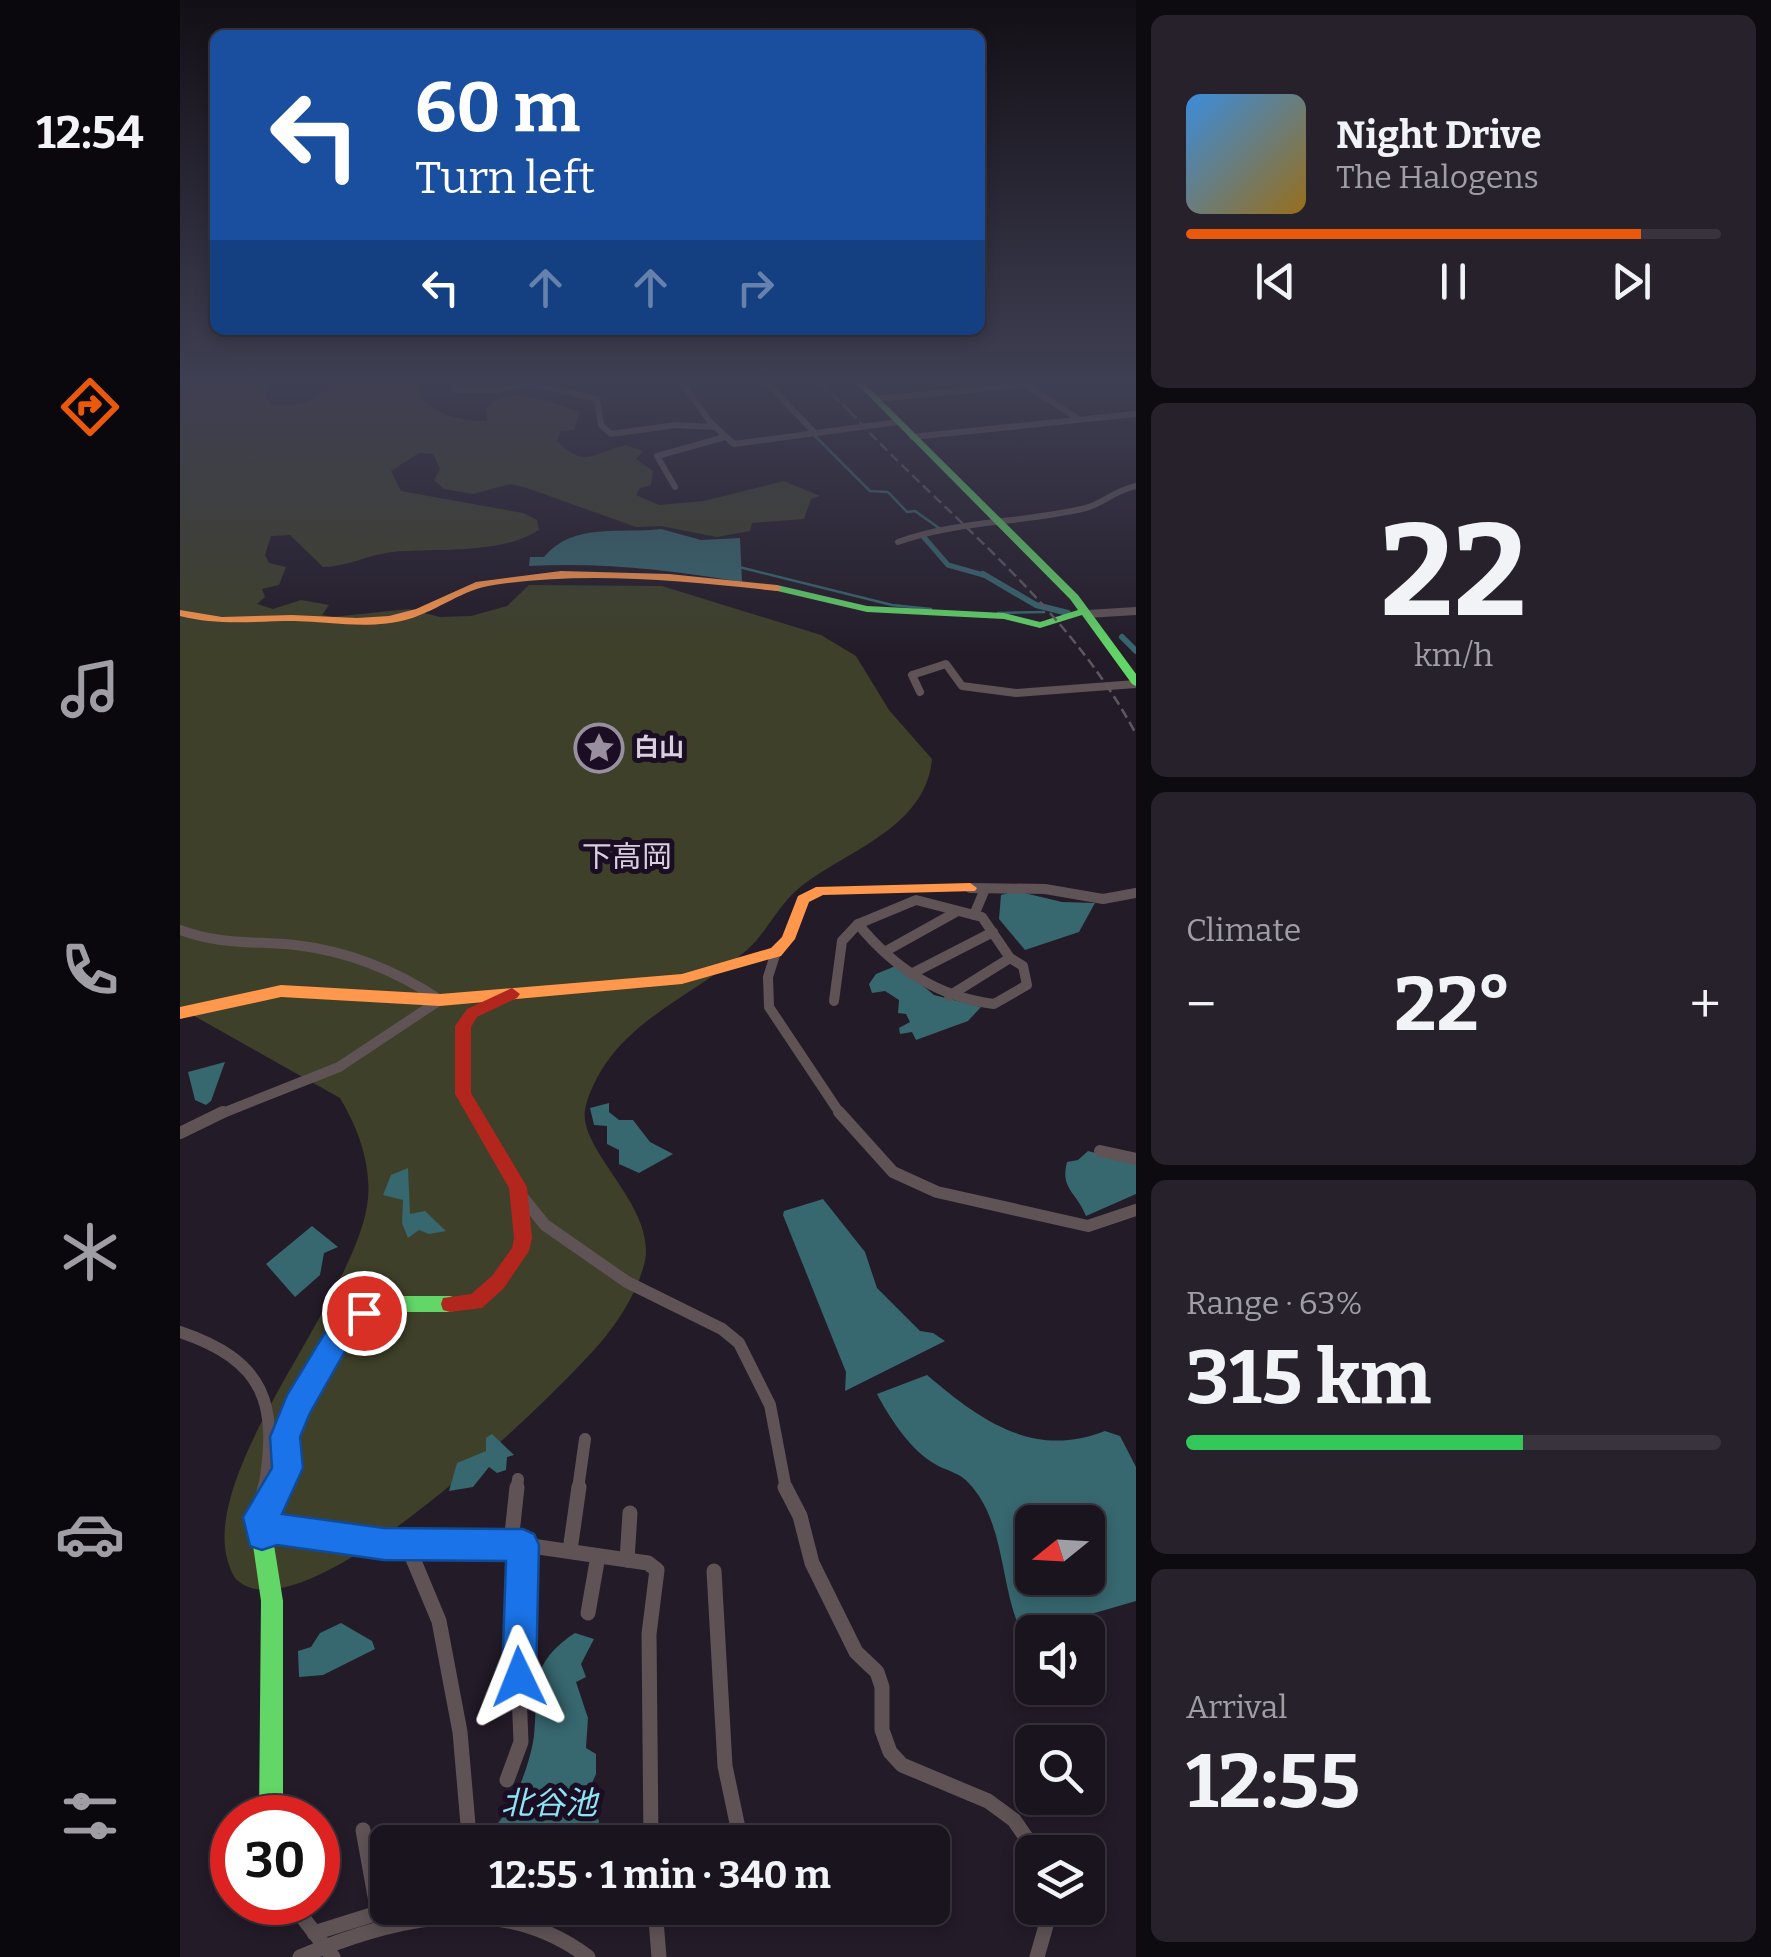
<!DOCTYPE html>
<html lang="en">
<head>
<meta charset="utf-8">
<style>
	:root { --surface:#1a141e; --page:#27212b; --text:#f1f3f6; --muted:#9f9ea4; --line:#38333c; --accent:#ea580c }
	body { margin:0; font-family:Bitter,"Noto Sans JP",serif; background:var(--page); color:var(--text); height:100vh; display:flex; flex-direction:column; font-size:38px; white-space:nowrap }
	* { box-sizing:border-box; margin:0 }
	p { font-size:32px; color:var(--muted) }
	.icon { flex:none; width:55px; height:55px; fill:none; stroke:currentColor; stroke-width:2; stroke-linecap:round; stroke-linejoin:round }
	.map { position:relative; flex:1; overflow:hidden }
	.sheet { display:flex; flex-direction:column; gap:15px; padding:15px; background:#0e0b10; width:635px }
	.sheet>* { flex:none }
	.banner { position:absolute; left:30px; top:30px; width:775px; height:305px; border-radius:15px; box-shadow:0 5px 15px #0003,0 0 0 2px var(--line); background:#1a4fa0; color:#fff; overflow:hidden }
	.needle { width:65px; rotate:252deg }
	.controls { position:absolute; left:835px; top:1505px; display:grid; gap:20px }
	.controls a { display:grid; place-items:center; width:90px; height:90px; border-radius:15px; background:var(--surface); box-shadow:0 5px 15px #0003,0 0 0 2px var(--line); font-size:50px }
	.speed { position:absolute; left:30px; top:1795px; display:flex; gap:20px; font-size:50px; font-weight:700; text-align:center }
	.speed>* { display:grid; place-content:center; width:130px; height:130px; border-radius:50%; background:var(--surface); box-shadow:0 5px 15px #0003,0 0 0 2px var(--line); line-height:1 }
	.speed .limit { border:15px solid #d22; background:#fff; color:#111 }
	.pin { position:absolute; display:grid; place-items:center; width:85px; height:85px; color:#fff; margin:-42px; border:5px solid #fff; border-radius:50%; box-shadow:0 2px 10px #0007 }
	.me { position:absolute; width:110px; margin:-55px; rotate:358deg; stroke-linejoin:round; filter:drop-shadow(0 0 8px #0008) }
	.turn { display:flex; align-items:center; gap:35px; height:210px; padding:0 40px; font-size:45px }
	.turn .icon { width:130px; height:130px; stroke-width:2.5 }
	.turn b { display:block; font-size:70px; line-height:85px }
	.lanes { display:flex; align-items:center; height:95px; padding:0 40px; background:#0003; justify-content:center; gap:50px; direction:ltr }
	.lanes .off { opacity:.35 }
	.big { font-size:75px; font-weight:700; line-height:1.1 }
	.sheet .tile { flex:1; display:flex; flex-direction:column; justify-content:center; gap:15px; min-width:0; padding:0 35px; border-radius:15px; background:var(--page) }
	.sheet .dial { align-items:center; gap:0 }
	.dial b { font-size:130px; line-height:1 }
	.song { display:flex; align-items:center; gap:30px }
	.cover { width:120px; height:120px; border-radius:15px; background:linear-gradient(135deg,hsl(210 70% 55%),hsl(40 70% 35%)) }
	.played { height:10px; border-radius:5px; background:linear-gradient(90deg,var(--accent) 85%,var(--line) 85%) }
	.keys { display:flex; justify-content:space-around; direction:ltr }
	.heat { display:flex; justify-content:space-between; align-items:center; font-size:55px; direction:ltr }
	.charge { height:15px; border-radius:8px; background:linear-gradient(90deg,#34c759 63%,var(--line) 0) }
	.trip { position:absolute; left:190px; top:1825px; width:580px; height:100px; border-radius:15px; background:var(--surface); box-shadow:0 5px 15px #0003,0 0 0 2px var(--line); font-weight:700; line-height:100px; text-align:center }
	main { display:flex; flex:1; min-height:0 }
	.tab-bar { display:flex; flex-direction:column; width:180px; justify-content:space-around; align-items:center; background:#0a080c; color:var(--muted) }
	.tab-bar .icon { width:70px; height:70px }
	.tab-bar .on { color:var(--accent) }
	.tab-bar b { font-size:45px; color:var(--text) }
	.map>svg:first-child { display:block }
	.green { fill:#3e4029 }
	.water { fill:#37676f; fill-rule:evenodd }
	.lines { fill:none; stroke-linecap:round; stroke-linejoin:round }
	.stream { stroke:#37676f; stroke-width:2.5 }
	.canal-far1 { stroke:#37676f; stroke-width:5 }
	.canal { stroke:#37676f; stroke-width:6 }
	.street-far4 { stroke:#5f5356; stroke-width:6 }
	.street-far3 { stroke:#5f5356; stroke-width:8 }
	.street-far2 { stroke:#5f5356; stroke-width:10 }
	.street-far1 { stroke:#5f5356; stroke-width:12 }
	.street { stroke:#5f5356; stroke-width:15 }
	.fast { fill:#63d668; fill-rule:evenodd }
	.slow { fill:#ff974d; fill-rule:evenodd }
	.jam { fill:#b3261e; fill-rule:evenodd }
	.rail { stroke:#5f575e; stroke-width:2.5; stroke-dasharray:10 5; stroke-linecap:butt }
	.route { fill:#1a73e8; stroke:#114b97; stroke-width:2.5 }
	.labels { text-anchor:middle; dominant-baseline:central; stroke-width:10; stroke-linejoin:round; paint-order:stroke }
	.poi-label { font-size:25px; font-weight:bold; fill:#d8cfdf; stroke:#1b0d23; text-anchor:start }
	.quarter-label { font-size:30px; fill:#d8cfdf; stroke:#1b0d23 }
	.near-water-label { font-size:32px; font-style:italic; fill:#8ce5f2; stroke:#1b0d23 }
</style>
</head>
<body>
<main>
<nav class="tab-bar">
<b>12:54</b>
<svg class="icon on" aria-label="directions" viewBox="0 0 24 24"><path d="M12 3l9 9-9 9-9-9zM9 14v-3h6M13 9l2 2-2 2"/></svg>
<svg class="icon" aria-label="music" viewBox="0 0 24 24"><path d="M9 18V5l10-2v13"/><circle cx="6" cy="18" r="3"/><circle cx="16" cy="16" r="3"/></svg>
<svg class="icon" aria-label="phone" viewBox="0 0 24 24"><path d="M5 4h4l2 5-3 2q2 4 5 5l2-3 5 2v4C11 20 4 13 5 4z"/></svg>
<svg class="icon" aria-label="climate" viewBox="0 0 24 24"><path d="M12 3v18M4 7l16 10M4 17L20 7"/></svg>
<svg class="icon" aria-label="car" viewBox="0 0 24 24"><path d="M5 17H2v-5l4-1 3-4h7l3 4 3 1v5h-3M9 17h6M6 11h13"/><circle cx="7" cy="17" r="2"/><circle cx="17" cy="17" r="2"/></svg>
<svg class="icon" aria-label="filters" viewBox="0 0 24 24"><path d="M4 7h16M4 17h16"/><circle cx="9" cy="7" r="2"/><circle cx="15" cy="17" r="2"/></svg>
</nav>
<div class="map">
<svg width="956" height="1957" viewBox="0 0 956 1957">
	<rect width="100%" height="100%" fill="#231b28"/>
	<path class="green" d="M0,384H89L86,395L91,404C112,408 139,403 150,384H238C239,413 284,422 307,421L306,409C326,382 372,403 400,412L394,430L381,431L377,441C405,469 412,453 446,445L463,451L456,459L473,471L471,485L460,488L456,495L479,505L524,501L604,481L640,496L631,499L624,519L572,523L570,531L537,537L481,526L456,527L344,487L330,484L293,494L264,489L254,480L260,469L253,454L239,453L211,471L221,491L343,513L357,520L359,530C320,555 257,548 212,552C187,555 167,567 143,567L110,535L91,536L85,555L89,563L106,567L99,585L82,589L85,597L77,604L93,609L121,600L149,605L142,615L152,617L229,609L260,617L291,616L327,606L349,585L482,586L641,635L676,656L709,710L752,759C746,829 664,851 618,889C597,907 587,932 567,950C509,1000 430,1024 406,1105C393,1149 480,1206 464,1265C457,1292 439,1321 421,1342C377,1394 119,1647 55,1578C0,1487 179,1300 188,1198C191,1163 178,1128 160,1098L0,1008Z"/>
	<g class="water">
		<path d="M481,529L521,540L560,538L562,582C491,570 420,562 349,566L350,557H364C393,522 440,534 481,529Z"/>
		<path d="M836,891L882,902L915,903L899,932L845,950L819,919L821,895Z"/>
		<path d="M718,965L754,995L801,1007L788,1021L736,1040L732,1032L720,1034L719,1028L730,1022L726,1014L718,1013L719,1000L705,991L692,993L689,984L696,974Z"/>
		<path d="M45,1062L31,1101L26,1105L15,1100L8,1072Z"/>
		<path d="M429,1103V1112L439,1120H453L470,1142L493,1154L459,1173L439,1164V1150L427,1144V1126L414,1125L410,1108Z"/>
		<path d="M908,1151L956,1163V1194L906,1216C896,1191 880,1189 887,1162L898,1160Z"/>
		<path d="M228,1168L230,1214L245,1211L266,1231L249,1234L239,1230L228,1238L222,1223L223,1200L203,1195L211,1175Z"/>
		<path d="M643,1199L685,1252L697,1288L740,1331L753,1333L765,1341L665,1391L666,1372L603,1215L604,1211Z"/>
		<path d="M132,1226L158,1247L144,1253L140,1275L115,1297L86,1264Z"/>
		<path d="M747,1375C801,1421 854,1459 925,1431L940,1436L956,1467V1601L835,1636L837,1622C822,1582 823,1533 799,1496C780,1468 773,1476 750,1461C728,1446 709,1417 697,1394ZM852,1522H908V1578H852Z"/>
		<path d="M312,1434L334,1455L327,1457L326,1470L317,1473L309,1467L293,1487L269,1491L277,1463L306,1451V1438Z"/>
		<path d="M161,1623L192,1641L195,1649L143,1675L119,1677L118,1651L131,1647L140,1633Z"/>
		<path d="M395,1633L414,1639L401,1664L406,1677L396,1682L408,1718L406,1748L416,1754V1774L406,1797L419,1821L417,1842H293C327,1830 349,1770 354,1736C356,1716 355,1693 360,1673C365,1656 381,1642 395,1633Z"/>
	</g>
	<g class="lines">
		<g class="stream">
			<path d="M635,436L690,491L708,492L727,512L735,511L759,528"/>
			<path d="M559,567L712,605L751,609"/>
			<path d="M818,613L864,612"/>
		</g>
		<path class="canal-far1" d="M747,533L742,535L768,565L807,576"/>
		<g class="canal">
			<path d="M803,574L856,605L888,613"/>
			<path d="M942,637L956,651"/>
		</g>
		<g class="street-far4">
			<path d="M275,384V390H319L347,384"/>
			<path d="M353,384L417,399L421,425L431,434L496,425L535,427"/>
			<path d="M503,384L530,422L554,444L718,422"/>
			<path d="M588,384L635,433"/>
			<path d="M844,384L897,418"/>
			<path d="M695,399L854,384"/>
			<path d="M732,437L956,414"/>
			<path d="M495,487L477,456L545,437"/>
			<path d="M718,542C780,520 843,523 906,508C923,503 934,491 956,486"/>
		</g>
		<g class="street-far3">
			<path d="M907,614L956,611"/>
			<path d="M740,692L732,675L766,664L782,686L836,693L956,684"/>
		</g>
		<g class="street-far2">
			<path d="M790,888L865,889L923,899L956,893"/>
			<path d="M736,900L802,917L830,958L843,966L847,985L814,1004C757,997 714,968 678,924Z"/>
			<path d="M794,915L805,889"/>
			<path d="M0,930C39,945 75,941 115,945C167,951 217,971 260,1000L159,1067L38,1115"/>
			<path d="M706,951L776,912"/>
			<path d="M596,952L588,977L589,1007L661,1115"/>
			<path d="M731,974L813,932"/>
			<path d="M769,996L830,958"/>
			<path d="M654,1001L662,941L678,924"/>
		</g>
		<g class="street-far1">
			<path d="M659,1112L713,1172L757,1192L908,1226L956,1210"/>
			<path d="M0,1133L43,1112"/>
			<path d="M920,1151L956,1159"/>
			<path d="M344,1199L365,1225L447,1282L542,1329L559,1343L590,1405L606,1489"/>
			<path d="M0,1332C85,1361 99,1403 84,1489"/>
			<path d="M337,1489L338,1479"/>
			<path d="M398,1489L405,1439"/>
		</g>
		<g class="street">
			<path d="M605,1487L620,1516L632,1563L676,1652L697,1672L702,1687V1730L710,1752L722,1765L808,1801L834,1820L856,1852"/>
			<path d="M81,1506L85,1487"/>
			<path d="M83,1534L97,1529L204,1544L331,1543L468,1563L477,1570L469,1634L471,1842"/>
			<path d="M226,1542L259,1621L280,1732L289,1836"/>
			<path d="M331,1543L337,1487"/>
			<path d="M390,1550L399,1487"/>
			<path d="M447,1560L450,1513"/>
			<path d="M534,1571L545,1766L561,1842"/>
			<path d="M408,1613L418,1556"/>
			<path d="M327,1780L341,1742L337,1642L343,1545"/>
			<path d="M111,1902L153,1957"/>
			<path d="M475,1908L479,1957"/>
			<path d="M576,1908L579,1918L657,1914"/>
			<path d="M134,1933L198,1913L183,1830"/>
			<path d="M120,1957C214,1917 321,1891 408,1957"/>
			<path d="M857,1957L871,1908"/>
		</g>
		<g class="fast">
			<path d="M677,384H685L898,595L956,674V686L952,684L902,615L860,628L824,619L687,612L593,590V586L597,585L687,606L824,613L860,622L898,610L890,599Z"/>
			<path d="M209,1296H270L277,1298L279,1304L277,1310L270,1312H209L190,1319L169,1336L126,1411L115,1437L118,1468L103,1503L90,1520L103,1601V1818H79L81,1601L69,1517L89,1489L98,1468L95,1437L111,1398L155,1324L177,1307Z"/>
		</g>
		<g class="slow">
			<path d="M381,571L489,574L597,585L602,588L597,591C503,581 408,571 314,585C283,589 259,610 229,619C191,630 153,622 114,621C75,621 39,626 0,616V610L42,617L112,615L177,618L209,616L236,609L296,582Z"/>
			<path d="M790,883L797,888L795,891L643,895L629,902L615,939L601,956L502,984L260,1006L101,997L0,1019V1007L101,985L260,994L502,974L591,948L602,937L618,896L636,887Z"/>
		</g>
		<path class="jam" d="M332,988L340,994L337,998L297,1017L291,1027V1093L347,1187L352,1238L349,1251L324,1288L302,1308L270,1312L263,1310L261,1304L263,1298L291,1294L312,1276L332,1248L334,1238L329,1188L275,1094V1026L287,1009Z"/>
		<g class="rail">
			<path d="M641,384L677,418"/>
			<path d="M669,411C768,518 886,603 956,734"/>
		</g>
	</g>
	<linearGradient id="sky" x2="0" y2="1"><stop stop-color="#130f16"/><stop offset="0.58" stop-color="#3f3f53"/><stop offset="1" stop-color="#3f3f53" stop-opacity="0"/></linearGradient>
	<rect width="956" height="658" fill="url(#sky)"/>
	<path class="route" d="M184,1300L194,1304L198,1313L172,1339L130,1413L120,1437L123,1468L102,1514L204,1528L343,1529L354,1534L359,1545L356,1677L351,1689L339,1694L327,1689L322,1677L326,1561L204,1560L97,1545L82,1550L70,1546L63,1517L92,1468L90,1437L107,1395L152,1321Z"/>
	<defs>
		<g id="sight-ring" transform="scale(2.5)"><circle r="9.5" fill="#1b0d23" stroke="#99909f" stroke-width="1.5"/><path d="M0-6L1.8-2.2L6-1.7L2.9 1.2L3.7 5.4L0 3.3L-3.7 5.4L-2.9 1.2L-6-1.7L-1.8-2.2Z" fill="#99909f"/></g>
	</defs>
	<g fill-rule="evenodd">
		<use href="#sight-ring" x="419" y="748"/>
	</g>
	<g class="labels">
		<g class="poi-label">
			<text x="454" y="748">白山</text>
		</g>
		<g class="quarter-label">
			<text x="447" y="857">下高岡</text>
		</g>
		<g class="near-water-label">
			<text x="369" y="1803">北谷池</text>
		</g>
	</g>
</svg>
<div class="controls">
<a><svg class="needle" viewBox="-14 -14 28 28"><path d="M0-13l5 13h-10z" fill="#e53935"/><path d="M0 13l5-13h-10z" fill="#9f9ea4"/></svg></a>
<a><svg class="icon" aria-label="sound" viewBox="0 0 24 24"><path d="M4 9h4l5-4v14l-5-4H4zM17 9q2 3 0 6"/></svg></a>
<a><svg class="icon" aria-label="search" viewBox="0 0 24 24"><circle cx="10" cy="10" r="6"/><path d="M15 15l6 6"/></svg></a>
<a><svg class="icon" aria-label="layers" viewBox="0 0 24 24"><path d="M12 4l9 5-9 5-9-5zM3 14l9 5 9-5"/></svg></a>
</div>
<div class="speed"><div class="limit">30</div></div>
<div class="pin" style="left:184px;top:1313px;background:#d93025"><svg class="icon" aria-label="arrive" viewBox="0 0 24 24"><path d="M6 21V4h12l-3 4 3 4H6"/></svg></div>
<svg class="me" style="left:339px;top:1677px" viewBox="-20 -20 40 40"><path d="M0-17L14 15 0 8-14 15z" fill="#1a73e8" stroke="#fff" stroke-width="4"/></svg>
<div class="trip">12:55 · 1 min · 340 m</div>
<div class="banner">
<div class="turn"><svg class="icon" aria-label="left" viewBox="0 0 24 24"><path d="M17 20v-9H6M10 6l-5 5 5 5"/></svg><div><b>60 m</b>Turn left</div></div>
<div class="lanes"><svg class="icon" aria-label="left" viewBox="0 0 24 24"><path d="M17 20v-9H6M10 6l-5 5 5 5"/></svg><svg class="icon off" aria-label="ahead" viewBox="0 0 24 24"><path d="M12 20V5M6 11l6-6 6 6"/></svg><svg class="icon off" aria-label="ahead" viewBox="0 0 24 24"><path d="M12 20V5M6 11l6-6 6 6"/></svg><svg class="icon off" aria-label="right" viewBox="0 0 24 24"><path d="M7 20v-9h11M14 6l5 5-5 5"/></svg></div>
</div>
</div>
<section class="sheet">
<div class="tile">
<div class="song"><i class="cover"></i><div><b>Night Drive</b><p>The Halogens</p></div></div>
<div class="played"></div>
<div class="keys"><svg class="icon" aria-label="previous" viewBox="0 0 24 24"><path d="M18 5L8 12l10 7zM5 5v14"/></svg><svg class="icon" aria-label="pause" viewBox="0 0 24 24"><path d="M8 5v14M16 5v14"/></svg><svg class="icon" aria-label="next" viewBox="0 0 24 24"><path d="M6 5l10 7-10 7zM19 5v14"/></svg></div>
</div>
<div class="tile dial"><b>22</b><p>km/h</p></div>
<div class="tile"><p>Climate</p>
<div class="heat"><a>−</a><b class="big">22°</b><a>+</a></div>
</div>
<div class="tile"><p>Range · 63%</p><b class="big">315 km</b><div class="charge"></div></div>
<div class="tile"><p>Arrival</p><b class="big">12:55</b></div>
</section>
</main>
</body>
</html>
